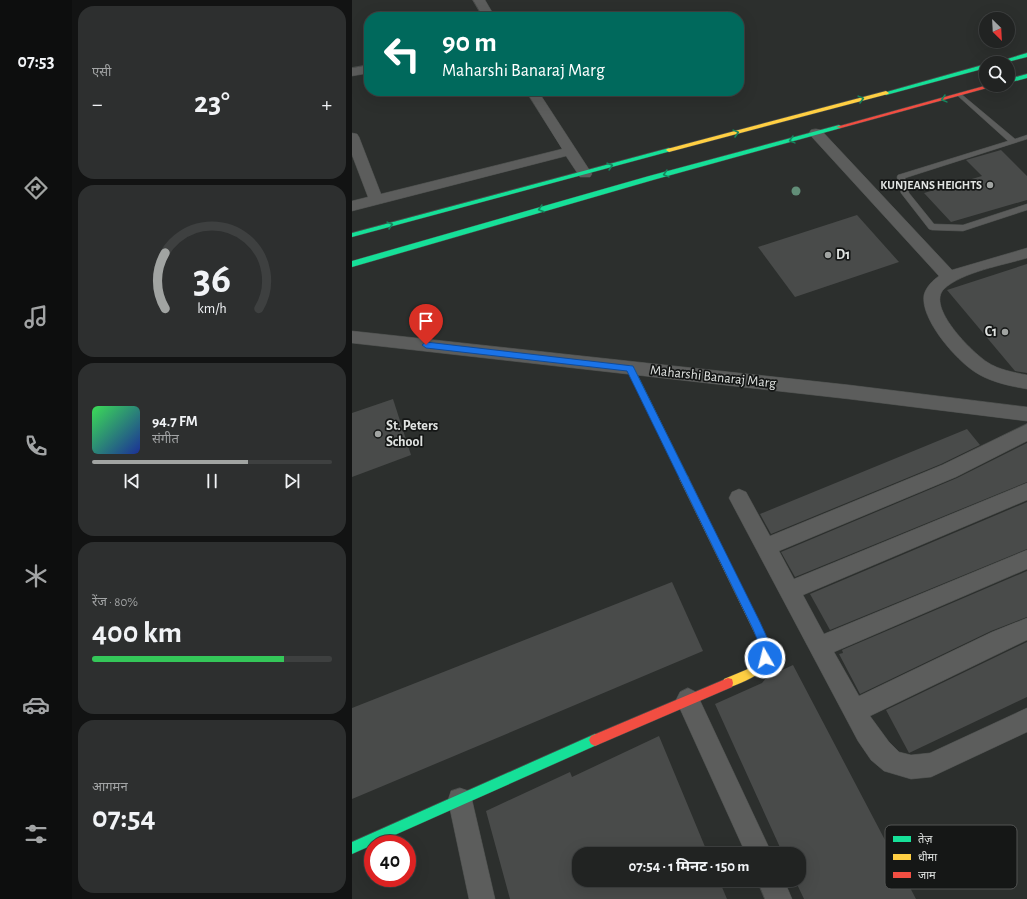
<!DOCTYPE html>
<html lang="hi">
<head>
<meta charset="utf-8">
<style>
	:root { --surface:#212322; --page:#2d2f2f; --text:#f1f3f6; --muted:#a2a4a5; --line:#3e4040; --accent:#a1a4a2 }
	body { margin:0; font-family:"Alegreya Sans","Noto Sans Devanagari",sans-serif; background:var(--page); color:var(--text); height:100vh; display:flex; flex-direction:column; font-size:15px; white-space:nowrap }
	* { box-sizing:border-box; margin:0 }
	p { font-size:13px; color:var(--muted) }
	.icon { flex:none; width:22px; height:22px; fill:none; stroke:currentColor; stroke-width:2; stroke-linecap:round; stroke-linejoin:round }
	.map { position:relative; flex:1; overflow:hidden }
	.details { display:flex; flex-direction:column; gap:6px; padding:6px; background:#121313; width:280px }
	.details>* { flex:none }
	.guide { position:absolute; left:12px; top:12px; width:380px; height:84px; border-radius:16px; box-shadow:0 4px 16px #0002,0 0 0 1px var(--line); background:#00695c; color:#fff; overflow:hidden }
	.needle { width:26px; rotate:156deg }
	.tools { position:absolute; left:627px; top:12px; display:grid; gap:8px }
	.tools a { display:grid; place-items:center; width:36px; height:36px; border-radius:50%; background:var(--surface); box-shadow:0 4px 16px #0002,0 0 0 1px var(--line); font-size:20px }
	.speed { position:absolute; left:12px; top:835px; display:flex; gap:8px; font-size:20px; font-weight:700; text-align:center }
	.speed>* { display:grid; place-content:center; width:52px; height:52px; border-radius:50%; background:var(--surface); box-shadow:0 4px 16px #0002,0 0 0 1px var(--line); line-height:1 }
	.speed .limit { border:6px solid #d22; background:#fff; color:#111 }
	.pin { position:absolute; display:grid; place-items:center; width:34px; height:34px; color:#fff; margin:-41px -17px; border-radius:50% 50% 50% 0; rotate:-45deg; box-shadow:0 0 4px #0007 }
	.pin .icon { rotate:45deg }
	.me { position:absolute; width:44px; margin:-22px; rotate:352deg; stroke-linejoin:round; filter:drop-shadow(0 0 3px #0008) }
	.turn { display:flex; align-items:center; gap:14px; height:84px; padding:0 12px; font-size:18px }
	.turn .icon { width:52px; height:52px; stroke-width:2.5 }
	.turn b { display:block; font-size:28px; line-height:34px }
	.big { font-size:30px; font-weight:700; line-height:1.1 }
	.details .card { flex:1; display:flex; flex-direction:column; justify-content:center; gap:6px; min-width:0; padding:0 14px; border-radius:16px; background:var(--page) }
	.details .dial { align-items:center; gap:0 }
	.dial svg { height:104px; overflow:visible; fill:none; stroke:var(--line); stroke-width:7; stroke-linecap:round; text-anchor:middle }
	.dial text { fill:var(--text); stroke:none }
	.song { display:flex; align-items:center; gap:12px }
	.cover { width:48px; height:48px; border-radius:6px; background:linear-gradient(135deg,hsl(130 70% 55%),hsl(230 70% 35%)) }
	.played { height:4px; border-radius:2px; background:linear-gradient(90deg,var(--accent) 65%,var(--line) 65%) }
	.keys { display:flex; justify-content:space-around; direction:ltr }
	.heat { display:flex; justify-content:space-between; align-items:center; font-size:22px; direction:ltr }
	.charge { height:6px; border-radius:3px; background:linear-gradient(90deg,#34c759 80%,var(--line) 0) }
	.trip { position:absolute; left:220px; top:847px; width:234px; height:40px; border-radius:16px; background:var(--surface); box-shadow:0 4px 16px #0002,0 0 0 1px var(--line); font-weight:700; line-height:40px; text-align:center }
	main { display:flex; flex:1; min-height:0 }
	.tabs { display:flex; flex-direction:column; width:72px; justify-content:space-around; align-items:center; background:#0d0e0e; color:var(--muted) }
	.tabs .icon { width:28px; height:28px }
	.tabs .current { color:var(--accent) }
	.tabs b { font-size:18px; color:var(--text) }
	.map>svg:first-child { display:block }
	.building { fill:#494b4a }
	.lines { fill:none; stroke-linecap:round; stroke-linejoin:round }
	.lane-casing { stroke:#494c4a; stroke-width:1 }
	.street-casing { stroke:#494c4a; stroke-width:1 }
	.fast-casing { stroke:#494c4a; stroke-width:1 }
	.slow-casing { stroke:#494c4a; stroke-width:1 }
	.jam-casing { stroke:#494c4a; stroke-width:1 }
	.lane { fill:#5c5d5c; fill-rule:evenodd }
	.street { fill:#5c5d5c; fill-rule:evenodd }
	.fast { fill:#16e098; fill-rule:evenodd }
	.slow { fill:#ffcf43; fill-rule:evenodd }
	.jam { fill:#f24e42; fill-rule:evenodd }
	.tree { fill:#628e78 }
	.oneway { stroke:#16865e }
	.route { fill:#1a73e8; stroke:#114b97 }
	.poi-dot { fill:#a1a4a2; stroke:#151716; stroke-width:1.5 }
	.labels { text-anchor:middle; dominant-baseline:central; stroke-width:3.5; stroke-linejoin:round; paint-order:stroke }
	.far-poi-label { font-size:12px; font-weight:bold; fill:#e0e3e1; stroke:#151716; text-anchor:end }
	.poi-label { font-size:14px; font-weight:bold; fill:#e0e3e1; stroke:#151716; text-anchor:start }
	.street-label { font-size:14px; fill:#e0e3e1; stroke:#151716 }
	.key { fill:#151716; stroke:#525453; stroke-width:1 }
	.key-label { font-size:11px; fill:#e0e3e1 }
</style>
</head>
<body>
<main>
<nav class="tabs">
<b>07:53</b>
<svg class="icon current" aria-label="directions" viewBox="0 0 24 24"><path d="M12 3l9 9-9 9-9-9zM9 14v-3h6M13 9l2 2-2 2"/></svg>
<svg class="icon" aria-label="music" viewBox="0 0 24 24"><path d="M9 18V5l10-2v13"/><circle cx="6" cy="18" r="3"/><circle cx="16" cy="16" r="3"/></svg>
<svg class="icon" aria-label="phone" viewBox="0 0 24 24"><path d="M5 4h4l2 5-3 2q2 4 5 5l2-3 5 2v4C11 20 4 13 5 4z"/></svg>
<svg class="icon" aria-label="climate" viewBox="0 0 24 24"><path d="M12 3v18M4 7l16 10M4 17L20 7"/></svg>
<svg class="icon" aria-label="car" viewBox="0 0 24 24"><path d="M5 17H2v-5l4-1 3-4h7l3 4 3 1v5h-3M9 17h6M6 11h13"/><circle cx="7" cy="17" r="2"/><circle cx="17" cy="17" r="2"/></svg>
<svg class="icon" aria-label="filters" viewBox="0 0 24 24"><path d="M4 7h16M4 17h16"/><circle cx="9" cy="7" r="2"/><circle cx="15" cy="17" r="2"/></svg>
</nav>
<section class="details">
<div class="card"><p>एसी</p>
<div class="heat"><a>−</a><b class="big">23°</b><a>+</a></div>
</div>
<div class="card dial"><svg viewBox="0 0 100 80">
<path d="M14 69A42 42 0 1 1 86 69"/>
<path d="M14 69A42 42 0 0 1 14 26" stroke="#a1a4a2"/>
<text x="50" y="56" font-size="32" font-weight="700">36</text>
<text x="50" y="72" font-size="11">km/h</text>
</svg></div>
<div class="card">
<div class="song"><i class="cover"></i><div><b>94.7 FM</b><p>संगीत</p></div></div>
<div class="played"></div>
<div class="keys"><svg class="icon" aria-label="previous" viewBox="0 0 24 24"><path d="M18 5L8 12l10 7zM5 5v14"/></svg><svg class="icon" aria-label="pause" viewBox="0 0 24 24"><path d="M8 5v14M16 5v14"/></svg><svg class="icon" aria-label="next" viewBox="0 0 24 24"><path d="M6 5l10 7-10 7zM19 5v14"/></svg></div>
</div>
<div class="card"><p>रेंज · 80%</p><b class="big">400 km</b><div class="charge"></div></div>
<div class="card"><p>आगमन</p><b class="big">07:54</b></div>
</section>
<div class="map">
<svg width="675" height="899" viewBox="0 0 675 899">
	<rect width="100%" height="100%" fill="#2c2f2d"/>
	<g class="building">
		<path d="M649,150L675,176V200L599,222L572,193L630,176L614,160Z"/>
		<path d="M505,215L547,262L443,297L406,247Z"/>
		<path d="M675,264V373L663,371L595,290Z"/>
		<path d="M41,399L59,455L0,477V413Z"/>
		<path d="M615,429L628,445L589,464L419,534L408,514Z"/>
		<path d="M675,443V482L443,577L429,552L605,478Z"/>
		<path d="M675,502V549L478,630L458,594Z"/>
		<path d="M675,571V617L639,631L508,694L487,654L491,653L490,650Z"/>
		<path d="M320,582L351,651L0,799V708Z"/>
		<path d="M675,642V697L557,753L534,710Z"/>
		<path d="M441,665L564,899H452L443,880H447V854H431L363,704L410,683L415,677Z"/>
		<path d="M307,736L356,854H227V880H367L375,899H158L134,811L218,772L220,777Z"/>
	</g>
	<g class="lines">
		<g class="lane-casing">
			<path id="lane" d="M608,93L663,139L675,135V139L553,178L557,193L582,224L611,225L675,204V210L611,231L580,230L577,229L549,193L545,177L546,175L656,141L606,96L605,95Z"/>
		</g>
		<g class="street-casing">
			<g id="street">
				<path d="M121,0H133L143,17H131Z"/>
				<path d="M17,65V73L0,76V68Z"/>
				<path d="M174,91H186L240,174L238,177H228L214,156L0,211V201L16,197L0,155V133L5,134L7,137L29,194L210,149Z"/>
				<path d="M464,129L469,130L600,270L675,248V258C652,265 610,272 592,289C574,307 620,352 635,362C647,370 661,372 675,375V389C658,386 638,382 623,372C604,360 568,319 572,295C574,287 581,280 587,276L459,136L457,133L459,130Z"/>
				<path d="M0,331L497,385L675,407V421L497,399L0,343Z"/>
				<path d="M675,424V441L604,477L427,551L442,579L675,483V500L451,595L472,634L675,550V569L482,652L507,696L640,632L675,618V640L518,716L537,742L547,752L559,755L578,753L675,708V732L579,777L559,779L532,771L519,760L506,741L377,498L380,492L387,489L394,492L418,536L590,465Z"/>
				<path d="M336,688L344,692L420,854H394L324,700L328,692Z"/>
				<path d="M108,788L117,791L120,800L143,899H117L96,800L99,791Z"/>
				<path d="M405,880H432L440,899H413Z"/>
			</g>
		</g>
		<g class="fast-casing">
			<g id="fast">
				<path d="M675,53V57L652,63H642Z"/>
				<path d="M634,64V68L534,95L531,93Z"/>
				<path d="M675,74V78L656,83V79Z"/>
				<path d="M487,125L489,126V128L301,180L0,267V261L297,176Z"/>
				<path d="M317,148L319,149V151L0,237V233Z"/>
				<path d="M278,365L282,368L335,475L337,478L335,481L332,482L329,481L274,368Z"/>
				<path d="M243,734L247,736L249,740L247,744L0,854V842Z"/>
			</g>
		</g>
		<g class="slow-casing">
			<g id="slow">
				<path d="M534,91L537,93L536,94L317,152L314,150L315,149Z"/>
				<path d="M332,474L335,475L418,644C418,648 419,653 418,657C416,674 389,683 376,688L372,687L371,683L372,679L396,669L408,656V644L327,478L329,475Z"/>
			</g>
		</g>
		<g class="jam-casing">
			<g id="jam">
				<path d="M636,85H646L489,128L484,127Z"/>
				<path d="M376,678L380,679L381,683L380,687L243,746L239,744L237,740L239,736Z"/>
			</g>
		</g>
		<use href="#lane" class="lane"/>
		<use href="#street" class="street"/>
		<use href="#fast" class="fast"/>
		<use href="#slow" class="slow"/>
		<use href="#jam" class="jam"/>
	</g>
	<circle class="tree" cx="444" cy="191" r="4.5"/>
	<defs><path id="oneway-chevron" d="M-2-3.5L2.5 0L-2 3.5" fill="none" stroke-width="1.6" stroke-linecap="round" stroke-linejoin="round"/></defs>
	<g class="oneway">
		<use href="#oneway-chevron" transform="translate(509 99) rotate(-15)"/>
		<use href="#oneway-chevron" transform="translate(592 99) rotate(165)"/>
		<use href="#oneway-chevron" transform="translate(384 133) rotate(-15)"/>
		<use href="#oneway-chevron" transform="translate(440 140) rotate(165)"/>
		<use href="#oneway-chevron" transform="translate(258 166) rotate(-16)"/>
		<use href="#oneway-chevron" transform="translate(314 174) rotate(165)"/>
		<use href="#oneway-chevron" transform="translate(189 209) rotate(164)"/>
		<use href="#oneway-chevron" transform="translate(38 225) rotate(-15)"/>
	</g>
	<path class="route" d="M74,342L281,366L408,622L418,644L417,662L413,663L409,662L407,644L401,629L275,371L74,348L70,345Z"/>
	<g class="poi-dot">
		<circle cx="638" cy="185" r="4"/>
		<circle cx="476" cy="255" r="4"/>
		<circle cx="653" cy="332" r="4"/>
		<circle cx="26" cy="434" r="4"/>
	</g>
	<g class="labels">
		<g class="far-poi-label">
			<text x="630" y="185">KUNJEANS HEIGHTS</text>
		</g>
		<g class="poi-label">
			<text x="484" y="255">D1</text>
			<text x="645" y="332" text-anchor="end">C1</text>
			<text x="34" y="426">St. Peters<tspan x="34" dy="16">School</tspan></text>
		</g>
		<g class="street-label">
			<text transform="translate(361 377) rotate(6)">Maharshi Banaraj Marg</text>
		</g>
	</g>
	<rect x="533" y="825" width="132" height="64" rx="6" class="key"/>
	<rect x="541" y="836" width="18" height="6" fill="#16e098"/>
	<rect x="541" y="854" width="18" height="6" fill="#ffcf43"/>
	<rect x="541" y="872" width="18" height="6" fill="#f24e42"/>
	<g class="key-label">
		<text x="566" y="843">तेज़</text>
		<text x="566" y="861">धीमा</text>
		<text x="566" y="879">जाम</text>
	</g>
</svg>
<div class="tools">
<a><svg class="needle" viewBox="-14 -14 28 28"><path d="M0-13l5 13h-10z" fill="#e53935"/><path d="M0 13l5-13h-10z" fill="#a2a4a5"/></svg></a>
<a><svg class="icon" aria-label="search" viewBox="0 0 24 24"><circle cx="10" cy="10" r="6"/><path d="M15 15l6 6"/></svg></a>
</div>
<div class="speed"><div class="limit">40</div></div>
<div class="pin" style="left:74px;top:345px;background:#d93025"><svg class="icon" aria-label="arrive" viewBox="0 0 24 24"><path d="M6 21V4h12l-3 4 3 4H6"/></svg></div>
<svg class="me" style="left:413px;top:658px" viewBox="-20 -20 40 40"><circle r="17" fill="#1a73e8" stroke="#fff" stroke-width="3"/><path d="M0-11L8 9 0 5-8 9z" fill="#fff"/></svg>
<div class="trip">07:54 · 1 मिनट · 150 m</div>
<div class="guide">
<div class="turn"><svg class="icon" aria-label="left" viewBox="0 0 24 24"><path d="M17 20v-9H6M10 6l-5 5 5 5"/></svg><div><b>90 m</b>Maharshi Banaraj Marg</div></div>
</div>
</div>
</main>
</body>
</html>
